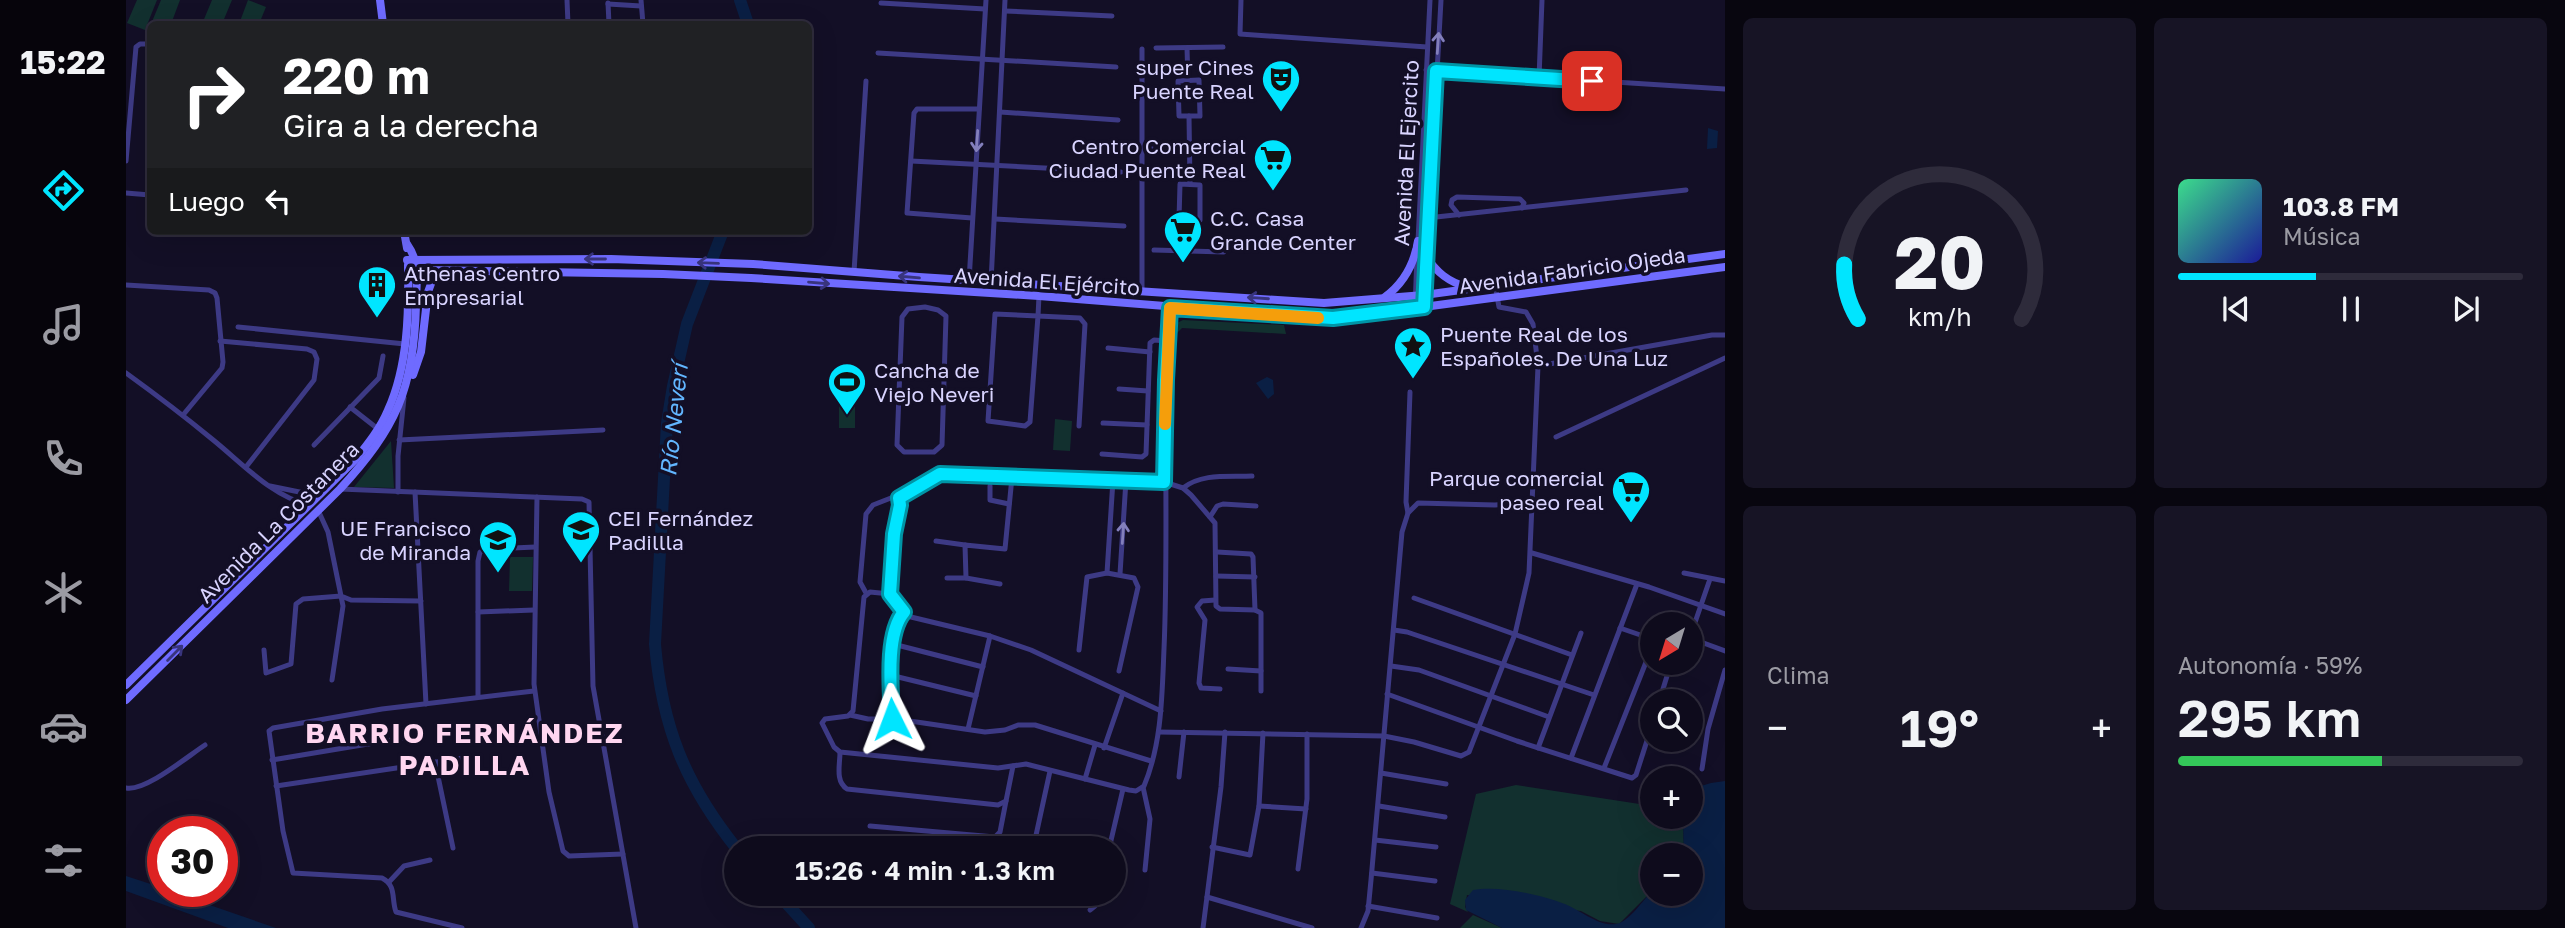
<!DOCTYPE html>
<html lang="es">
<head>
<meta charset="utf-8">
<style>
	:root { --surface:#0e0b1c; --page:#171425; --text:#f1f3f6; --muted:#9b9ba3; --line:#2e2b3b; --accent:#00e5ff }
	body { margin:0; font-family:"Golos Text",sans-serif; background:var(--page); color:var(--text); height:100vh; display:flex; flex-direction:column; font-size:26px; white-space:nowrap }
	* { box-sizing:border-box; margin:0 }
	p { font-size:23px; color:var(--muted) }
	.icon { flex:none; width:38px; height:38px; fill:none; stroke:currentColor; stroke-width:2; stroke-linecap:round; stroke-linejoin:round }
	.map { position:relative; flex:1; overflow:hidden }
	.sheet { display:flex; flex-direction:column; gap:18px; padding:18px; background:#08060f; width:840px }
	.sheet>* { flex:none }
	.top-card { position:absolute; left:21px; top:21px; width:665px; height:214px; border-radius:10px; box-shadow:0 7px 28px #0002,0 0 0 2px var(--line); background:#202124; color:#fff; overflow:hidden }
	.needle { width:46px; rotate:218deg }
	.tools { position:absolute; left:1514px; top:612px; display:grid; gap:14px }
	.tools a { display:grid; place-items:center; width:63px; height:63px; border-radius:50%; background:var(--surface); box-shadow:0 7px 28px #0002,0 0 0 2px var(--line); font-size:35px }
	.speed { position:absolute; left:21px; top:816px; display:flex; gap:14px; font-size:35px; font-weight:700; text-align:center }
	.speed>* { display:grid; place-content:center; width:91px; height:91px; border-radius:50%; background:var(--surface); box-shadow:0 7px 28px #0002,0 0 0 2px var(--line); line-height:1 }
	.speed .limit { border:10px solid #d22; background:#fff; color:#111 }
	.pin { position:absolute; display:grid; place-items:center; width:60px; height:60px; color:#fff; margin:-30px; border-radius:14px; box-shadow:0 4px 10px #0006 }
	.me { position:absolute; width:77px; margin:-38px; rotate:357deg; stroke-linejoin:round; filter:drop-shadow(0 0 5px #0008) }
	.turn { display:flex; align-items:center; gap:24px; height:147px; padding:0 21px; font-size:32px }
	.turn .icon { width:91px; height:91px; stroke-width:2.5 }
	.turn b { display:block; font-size:49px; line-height:60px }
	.then { display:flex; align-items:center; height:66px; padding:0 21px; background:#0003; gap:14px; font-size:26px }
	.big { font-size:52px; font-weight:600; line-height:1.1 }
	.sheet .card { flex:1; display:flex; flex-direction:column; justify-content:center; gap:10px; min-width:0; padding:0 24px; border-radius:10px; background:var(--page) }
	.sheet .dial { align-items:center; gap:0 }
	.dial svg { height:182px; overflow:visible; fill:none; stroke:var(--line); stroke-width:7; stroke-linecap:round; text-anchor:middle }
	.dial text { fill:var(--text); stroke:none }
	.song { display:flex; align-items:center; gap:21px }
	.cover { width:84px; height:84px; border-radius:10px; background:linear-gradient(135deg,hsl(150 70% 55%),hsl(240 70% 35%)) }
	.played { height:7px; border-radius:4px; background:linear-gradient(90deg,var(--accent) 40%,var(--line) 40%) }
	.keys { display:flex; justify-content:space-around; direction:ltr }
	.heat { display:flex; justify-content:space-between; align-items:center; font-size:38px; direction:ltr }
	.charge { height:10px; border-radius:5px; background:linear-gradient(90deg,#34c759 59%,var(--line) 0) }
	.sheet .tiles { flex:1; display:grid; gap:18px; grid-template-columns:repeat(2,1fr) }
	.trip { position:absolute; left:598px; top:836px; width:402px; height:70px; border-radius:35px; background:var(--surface); box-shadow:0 7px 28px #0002,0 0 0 2px var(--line); font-weight:600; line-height:70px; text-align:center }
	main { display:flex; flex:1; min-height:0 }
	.tab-bar { display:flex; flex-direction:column; width:126px; justify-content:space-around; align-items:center; background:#06040b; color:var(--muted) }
	.tab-bar .icon { width:49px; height:49px }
	.tab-bar .current { color:var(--accent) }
	.tab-bar b { font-size:32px; color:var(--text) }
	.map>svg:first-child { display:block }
	.green { fill:#12302f }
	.water { fill:#0a1f44 }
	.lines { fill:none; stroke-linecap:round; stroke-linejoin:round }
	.river { stroke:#0a1f44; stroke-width:12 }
	.street { stroke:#3d3a85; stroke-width:5 }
	.secondary { stroke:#6f6bff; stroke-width:8 }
	.oneway { stroke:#837fbc }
	.oneway2 { stroke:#38347d }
	.route-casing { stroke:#0095a6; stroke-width:18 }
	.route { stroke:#00e5ff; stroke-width:12 }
	.slow { stroke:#f59e0b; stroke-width:12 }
	.labels { text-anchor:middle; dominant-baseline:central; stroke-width:7; stroke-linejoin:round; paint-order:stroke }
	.poi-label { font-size:21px; fill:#d9d4ff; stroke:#130f26; text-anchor:start }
	.street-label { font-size:21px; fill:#d9d4ff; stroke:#130f26 }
	.water-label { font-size:23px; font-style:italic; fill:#62b6ff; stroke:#130f26 }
	.district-label { font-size:28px; font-weight:bold; letter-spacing:2px; fill:#ffd6f0; stroke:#130f26 }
</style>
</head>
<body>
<main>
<nav class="tab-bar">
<b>15:22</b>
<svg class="icon current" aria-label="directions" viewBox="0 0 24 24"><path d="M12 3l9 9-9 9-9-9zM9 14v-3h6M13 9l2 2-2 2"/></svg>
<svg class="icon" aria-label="music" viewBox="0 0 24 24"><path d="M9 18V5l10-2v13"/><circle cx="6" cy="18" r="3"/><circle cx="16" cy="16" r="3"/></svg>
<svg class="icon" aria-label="phone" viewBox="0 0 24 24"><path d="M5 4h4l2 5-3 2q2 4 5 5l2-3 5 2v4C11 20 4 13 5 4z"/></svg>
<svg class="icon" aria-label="climate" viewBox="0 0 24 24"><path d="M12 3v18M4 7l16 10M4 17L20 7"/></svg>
<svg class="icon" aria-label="car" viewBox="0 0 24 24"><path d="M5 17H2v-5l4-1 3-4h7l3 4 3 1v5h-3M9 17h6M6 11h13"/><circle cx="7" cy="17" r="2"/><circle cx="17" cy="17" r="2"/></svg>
<svg class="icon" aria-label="filters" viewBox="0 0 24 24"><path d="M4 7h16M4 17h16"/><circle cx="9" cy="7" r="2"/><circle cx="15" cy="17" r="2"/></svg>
</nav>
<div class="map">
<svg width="1599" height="928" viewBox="0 0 1599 928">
	<rect width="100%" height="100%" fill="#130f26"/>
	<g class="green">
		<path d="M11,0H31L19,30L1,23Z"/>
		<path d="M35,0H54L45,24H25Z"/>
		<path d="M86,0H106L96,24H76Z"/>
		<path d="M122,0L140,7L133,24H113Z"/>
		<path d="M1057,320L1158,325L1160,334L1056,328L1050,334L1049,324Z"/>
		<rect x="713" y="404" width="16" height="24"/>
		<path d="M929,419L946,421L944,451L927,450Z"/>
		<path d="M265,441L268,488L228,487Z"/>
		<path d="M384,557H407L406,591H383Z"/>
		<path d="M1390,785L1520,805L1526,795V817H1557L1558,856H1526V891L1493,924L1474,921L1455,911L1341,895L1339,907L1342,912L1324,904L1350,794Z"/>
		<path d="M1347,915L1376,928H1334Z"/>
	</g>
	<g class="water">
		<path d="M1582,128L1592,131L1591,148L1581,149Z"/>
		<path d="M1141,377L1147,380L1148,394L1142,399L1130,383Z"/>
		<path d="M1599,781V928H1376L1340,910L1339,900L1347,890C1374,885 1414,895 1439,904C1454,910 1473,927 1490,924C1503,922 1517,900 1526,891V894H1564V856H1558L1557,817H1564L1565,789L1585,783Z"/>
		<path d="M0,876L37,888V891H43L150,928H102L0,891Z"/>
	</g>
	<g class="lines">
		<g class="river">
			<path d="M614,0L622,24"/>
			<path d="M597,231L561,324L547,386L541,423L529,644C536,727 559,784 611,849"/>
			<path d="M652,894L683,928"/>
		</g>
		<g class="street">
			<path d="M441,0L442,24"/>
			<path d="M515,0L517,24"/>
			<path d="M1115,0L1114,34L1301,47"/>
			<path d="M482,3L483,24"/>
			<path d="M755,3L859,9"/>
			<path d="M482,4L515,6"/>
			<path d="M879,11L986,16"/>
			<path d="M1030,48L1097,47"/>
			<path d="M1061,48L1062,81"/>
			<path d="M752,53L990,67"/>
			<path d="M1300,70L1599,89"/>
			<path d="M1413,78L1416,0"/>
			<path d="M1073,80L1074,116H1053L1052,81Z"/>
			<path d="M874,112L992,120"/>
			<path d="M1063,116L1064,184"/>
			<path d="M1015,149H1063"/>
			<path d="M0,161L10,47L14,44H24"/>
			<path d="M785,161L995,172"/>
			<path d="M1054,184L1074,185V220L1053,219Z"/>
			<path d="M0,193L24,195"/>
			<path d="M1333,215L1325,205L1326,200L1331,197L1394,199L1398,203L1396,208"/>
			<path d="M846,218L781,213L788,113L791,109H853"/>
			<path d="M1301,218L1560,190"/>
			<path d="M869,219L998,226"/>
			<path d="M1064,220L1065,251"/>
			<path d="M1292,241L1304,0"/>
			<path d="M1028,250L1098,252"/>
			<path d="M728,272L740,81"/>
			<path d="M843,281L860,0"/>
			<path d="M865,282L879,0"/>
			<path d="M0,285L83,290L89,293L91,298L97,362L96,368L57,415"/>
			<path d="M1016,290V49"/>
			<path d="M913,296L912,316L954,318L959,324L953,426"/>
			<path d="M799,307L812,310L820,316L816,445L808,452H778L771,445L776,317L782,309Z"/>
			<path d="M1298,307L1315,0"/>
			<path d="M1289,308L1291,255"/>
			<path d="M869,314L912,316L904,422L899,426L862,421Z"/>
			<path d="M112,327L279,344"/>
			<path d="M94,341L181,349L188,352L191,359L188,380L120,467"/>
			<path d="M982,348L1024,352"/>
			<path d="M1412,366L1586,335H1599"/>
			<path d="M0,373C29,394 58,416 86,439C116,463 145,496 183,505"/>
			<path d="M993,389L1022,391"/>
			<path d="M224,407L252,429"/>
			<path d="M977,423L1021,425"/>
			<path d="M1430,437L1599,358"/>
			<path d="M273,440L477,430"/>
			<path d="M188,445L253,378L257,356"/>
			<path d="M976,454L1016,457L1020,454L1024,343L1028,340L1041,341"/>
			<path d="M144,486L193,496"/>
			<path d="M864,486V500L883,504"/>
			<path d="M1057,488C1076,473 1102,477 1126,476"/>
			<path d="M214,489L456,499L463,502L467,686L510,928"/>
			<path d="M272,492V456L278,398"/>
			<path d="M289,492L300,704"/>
			<path d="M411,497L408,684L423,792L437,851L443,856L497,854"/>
			<path d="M773,498L814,475L1038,482L1057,488L1065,495L1089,523L1090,606L1094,609L1129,610L1135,613V691"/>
			<path d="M192,510L202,532L215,596L225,600L295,601"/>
			<path d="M1282,513L1280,502L1284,392"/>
			<path d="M1084,517L1091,506L1097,504L1130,506"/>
			<path d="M810,541L839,545"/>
			<path d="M1091,552L1125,554L1127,557L1129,610"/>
			<path d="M1406,553L1523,587L1599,614"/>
			<path d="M981,573L987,480"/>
			<path d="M1558,573L1599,581"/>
			<path d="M994,574L1000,480"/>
			<path d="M1090,576L1129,577"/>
			<path d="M821,578H840L874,584"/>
			<path d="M840,578L839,545L879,549L886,477"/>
			<path d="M740,593L734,582L740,514L747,505L770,496L775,500L768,534L764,594"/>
			<path d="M1288,598L1446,655"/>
			<path d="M1089,600L1076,601L1071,607L1079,620L1073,683L1075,688L1094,689"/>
			<path d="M352,612L408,610"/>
			<path d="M1494,628L1526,639"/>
			<path d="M1268,630L1281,632L1468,695"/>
			<path d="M1564,637L1584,579"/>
			<path d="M1564,638L1599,651"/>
			<path d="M767,644L857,667"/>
			<path d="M138,650L140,673L165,664L170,604L177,599L215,596L217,606L206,680"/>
			<path d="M953,650L961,577L981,573L1008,578L1012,587L993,671"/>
			<path d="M1265,666L1293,670L1423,717"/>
			<path d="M1102,669L1135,671"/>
			<path d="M764,675L850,696"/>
			<path d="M1261,694L1391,741L1506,778L1510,775L1526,725"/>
			<path d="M352,697V561L354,552L363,549L409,547"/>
			<path d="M1533,702L1545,663"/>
			<path d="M1035,711L905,650L864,636L785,617L774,609L764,594L744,592L738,597L727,711L722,716L699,719L696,723L708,747L714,752L872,768L900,764L1003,790L1010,791L1018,786C1036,743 1036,695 1038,649C1043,535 1036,422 1044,308"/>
			<path d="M724,715L742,719H770L859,732L879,730L892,725H909L1025,761"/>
			<path d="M767,719C765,691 759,635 778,612"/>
			<path d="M842,729L864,636"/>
			<path d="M1033,732L1258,736L1288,742L1335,756L1343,752L1389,634L1403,573L1412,366L1407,324L1400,312L1373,307L1369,285"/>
			<path d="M978,748L997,693"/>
			<path d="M1412,748L1455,633"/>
			<path d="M714,752C714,765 709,781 721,789L872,805L880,801L887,766"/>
			<path d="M1445,758L1511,584"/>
			<path d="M146,760L278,738"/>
			<path d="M309,762L327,848"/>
			<path d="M1478,768L1526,647"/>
			<path d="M1576,769L1582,729L1599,670"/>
			<path d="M1255,773L1320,784"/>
			<path d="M1053,777L1058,732"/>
			<path d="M959,779L969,745"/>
			<path d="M150,786L344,757"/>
			<path d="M1017,787L1024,819L1019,870"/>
			<path d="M0,788C19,792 62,756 79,745"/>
			<path d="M1133,806L1180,809"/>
			<path d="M1253,806L1319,817"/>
			<path d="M744,826L869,837L874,832L880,801"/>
			<path d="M1249,840L1310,847"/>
			<path d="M1086,847L1124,855L1133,806L1137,733"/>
			<path d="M907,849L924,771"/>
			<path d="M983,849L997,789"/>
			<path d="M1172,869L1181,799V734"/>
			<path d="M1246,873L1309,881"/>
			<path d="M263,882L278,866L304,860"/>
			<path d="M1081,897L1186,928"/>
			<path d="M1242,906L1311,918"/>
			<path d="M964,910L969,906L974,894"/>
			<path d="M336,928L270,912C265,898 271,886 256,878L167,873L157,831L143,731L147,728L256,709L408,691"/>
			<path d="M1077,928L1095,787L1099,732"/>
			<path d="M1235,928L1242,911L1245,880L1276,532L1282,513L1292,503L1369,505L1407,502"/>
		</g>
		<g class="secondary">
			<path d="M254,0L257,24"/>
			<path d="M278,231L281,248"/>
			<path d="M1300,256C1310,272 1322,282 1341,287"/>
			<path d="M281,260L485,259L627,264L793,277L1198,303L1298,295L1599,254"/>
			<path d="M282,267L300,270L537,274L625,278L913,296L1191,318L1222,317L1599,267"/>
			<path d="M1259,297C1278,283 1288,265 1292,241"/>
			<path d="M287,375L295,352L302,292L306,281L319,271"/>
			<path d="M0,685L229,460C242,444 254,429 262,410C282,366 283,312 282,265"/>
			<path d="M0,700L214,489C270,428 288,389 290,305C290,281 295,264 281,244"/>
		</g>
	</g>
	<defs><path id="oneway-shaft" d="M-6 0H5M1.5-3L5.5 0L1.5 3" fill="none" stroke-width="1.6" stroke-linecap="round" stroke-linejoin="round" transform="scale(1.75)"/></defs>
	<g class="oneway">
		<use href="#oneway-shaft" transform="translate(1312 43) rotate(-86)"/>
		<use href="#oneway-shaft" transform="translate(851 141) rotate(94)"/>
		<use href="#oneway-shaft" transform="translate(997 533) rotate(-86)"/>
	</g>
	<g class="oneway2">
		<use href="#oneway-shaft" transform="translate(469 259) rotate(180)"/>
		<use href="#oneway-shaft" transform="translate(582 263) rotate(-178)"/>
		<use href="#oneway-shaft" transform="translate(783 277) rotate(-175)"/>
		<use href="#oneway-shaft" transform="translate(693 283) rotate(5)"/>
		<use href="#oneway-shaft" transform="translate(1132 298) rotate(-176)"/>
		<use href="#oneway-shaft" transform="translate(49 653) rotate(-45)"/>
	</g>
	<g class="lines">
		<g class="route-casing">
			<path id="route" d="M766,719C765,691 759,634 778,612L764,594L768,534L774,505L773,498L814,474L1038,482L1040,380L1044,308L1207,318L1298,307L1310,71L1466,81"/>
		</g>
		<use href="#route" class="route"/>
		<path class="slow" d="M1039,424L1044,308L1192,318"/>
	</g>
	<defs>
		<g id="theatre-pin" transform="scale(2.0125)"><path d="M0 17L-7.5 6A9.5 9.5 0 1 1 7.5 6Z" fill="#00e5ff" stroke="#130f26"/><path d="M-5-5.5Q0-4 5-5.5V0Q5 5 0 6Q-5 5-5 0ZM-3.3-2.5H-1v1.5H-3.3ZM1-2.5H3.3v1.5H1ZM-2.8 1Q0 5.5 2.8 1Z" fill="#111"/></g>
		<g id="supermarket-pin" transform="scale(2.0125)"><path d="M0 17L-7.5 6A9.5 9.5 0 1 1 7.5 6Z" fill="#00e5ff" stroke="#130f26"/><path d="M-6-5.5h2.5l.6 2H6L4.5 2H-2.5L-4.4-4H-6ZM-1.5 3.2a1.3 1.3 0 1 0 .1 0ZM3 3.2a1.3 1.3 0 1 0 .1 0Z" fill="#111"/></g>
		<g id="building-pin" transform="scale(2.0125)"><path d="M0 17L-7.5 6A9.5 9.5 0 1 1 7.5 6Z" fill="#00e5ff" stroke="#130f26"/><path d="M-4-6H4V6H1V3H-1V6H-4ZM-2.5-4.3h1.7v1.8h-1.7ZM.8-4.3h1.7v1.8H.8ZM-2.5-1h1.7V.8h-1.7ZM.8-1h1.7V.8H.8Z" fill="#111"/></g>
		<g id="sight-pin" transform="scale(2.0125)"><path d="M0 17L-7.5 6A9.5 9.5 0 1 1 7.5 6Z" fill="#00e5ff" stroke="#130f26"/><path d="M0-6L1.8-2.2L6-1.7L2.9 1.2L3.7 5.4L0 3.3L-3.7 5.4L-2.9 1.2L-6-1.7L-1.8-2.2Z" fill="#111"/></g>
		<g id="stadium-pin" transform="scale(2.0125)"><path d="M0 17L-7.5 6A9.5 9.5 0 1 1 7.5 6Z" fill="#00e5ff" stroke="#130f26"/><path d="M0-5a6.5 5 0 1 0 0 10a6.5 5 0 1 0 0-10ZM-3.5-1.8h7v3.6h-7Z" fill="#111"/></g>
		<g id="school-pin" transform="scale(2.0125)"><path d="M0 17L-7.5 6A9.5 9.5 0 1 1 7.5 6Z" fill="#00e5ff" stroke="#130f26"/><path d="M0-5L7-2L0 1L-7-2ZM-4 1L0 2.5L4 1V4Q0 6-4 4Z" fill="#111"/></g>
	</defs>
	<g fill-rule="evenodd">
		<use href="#theatre-pin" x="1155" y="79"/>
		<use href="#supermarket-pin" x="1147" y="158"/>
		<use href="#supermarket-pin" x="1057" y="230"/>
		<use href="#building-pin" x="251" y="285"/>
		<use href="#sight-pin" x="1287" y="346"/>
		<use href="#stadium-pin" x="721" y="382"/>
		<use href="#supermarket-pin" x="1505" y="490"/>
		<use href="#school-pin" x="455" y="530"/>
		<use href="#school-pin" x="372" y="540"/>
	</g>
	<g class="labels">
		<g class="poi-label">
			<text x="1128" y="67" text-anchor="end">super Cines<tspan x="1128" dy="24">Puente Real</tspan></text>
			<text x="1120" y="146" text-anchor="end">Centro Comercial<tspan x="1120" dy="24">Ciudad Puente Real</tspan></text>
			<text x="1084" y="218">C.C. Casa<tspan x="1084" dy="24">Grande Center</tspan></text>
			<text x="278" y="273">Athenas Centro<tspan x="278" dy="24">Empresarial</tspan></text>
			<text x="1314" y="334">Puente Real de los<tspan x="1314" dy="24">Españoles. De Una Luz</tspan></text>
			<text x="748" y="370">Cancha de<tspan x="748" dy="24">Viejo Neveri</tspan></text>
			<text x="1478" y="478" text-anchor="end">Parque comercial<tspan x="1478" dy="24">paseo real</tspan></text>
			<text x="482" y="518">CEI Fernández<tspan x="482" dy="24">Padillla</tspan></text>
			<text x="345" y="528" text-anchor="end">UE Francisco<tspan x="345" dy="24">de Miranda</tspan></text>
		</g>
		<g class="street-label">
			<text transform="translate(1280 153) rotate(-87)">Avenida El Ejercito</text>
			<text transform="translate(1446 270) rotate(-8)">Avenida Fabricio Ojeda</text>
			<text transform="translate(921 281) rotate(4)">Avenida El Ejército</text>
			<text transform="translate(152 522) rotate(-45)">Avenida La Costanera</text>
		</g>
		<g class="water-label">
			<text transform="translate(547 420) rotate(-84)">Río Neverí</text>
		</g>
		<g class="district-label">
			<text x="339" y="732">BARRIO FERNÁNDEZ<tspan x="339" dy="32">PADILLA</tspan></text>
		</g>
	</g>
</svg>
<div class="tools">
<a><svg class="needle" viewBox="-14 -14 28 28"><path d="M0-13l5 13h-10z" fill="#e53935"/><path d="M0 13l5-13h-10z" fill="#9b9ba3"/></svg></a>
<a><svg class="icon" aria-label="search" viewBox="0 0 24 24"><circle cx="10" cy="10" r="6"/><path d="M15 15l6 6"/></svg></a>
<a>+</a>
<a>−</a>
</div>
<div class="speed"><div class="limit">30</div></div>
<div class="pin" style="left:1466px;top:81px;background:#d93025"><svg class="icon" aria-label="arrive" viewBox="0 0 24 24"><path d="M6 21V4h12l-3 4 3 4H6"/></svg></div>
<svg class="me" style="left:766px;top:719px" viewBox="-20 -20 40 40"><path d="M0-17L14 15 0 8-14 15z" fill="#00e5ff" stroke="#fff" stroke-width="4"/></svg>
<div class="trip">15:26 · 4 min · 1.3 km</div>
<div class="top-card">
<div class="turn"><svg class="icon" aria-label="right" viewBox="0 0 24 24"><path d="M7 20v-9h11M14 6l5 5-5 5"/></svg><div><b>220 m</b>Gira a la derecha</div></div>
<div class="then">Luego<svg class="icon" aria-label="left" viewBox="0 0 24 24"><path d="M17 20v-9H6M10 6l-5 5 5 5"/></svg></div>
</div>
</div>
<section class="sheet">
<div class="tiles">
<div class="card dial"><svg viewBox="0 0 100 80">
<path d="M14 69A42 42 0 1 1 86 69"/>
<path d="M14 69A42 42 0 0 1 8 45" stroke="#00e5ff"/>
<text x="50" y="56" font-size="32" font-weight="700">20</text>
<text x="50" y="72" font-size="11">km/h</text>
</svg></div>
<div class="card">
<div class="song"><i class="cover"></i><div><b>103.8 FM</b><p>Música</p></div></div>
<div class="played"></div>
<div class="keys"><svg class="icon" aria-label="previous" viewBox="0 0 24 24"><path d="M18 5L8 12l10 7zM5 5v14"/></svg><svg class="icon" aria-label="pause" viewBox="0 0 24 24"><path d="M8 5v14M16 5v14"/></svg><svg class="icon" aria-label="next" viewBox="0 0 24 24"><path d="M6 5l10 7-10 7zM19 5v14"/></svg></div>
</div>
<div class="card"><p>Clima</p>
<div class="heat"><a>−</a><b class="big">19°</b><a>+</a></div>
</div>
<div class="card"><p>Autonomía · 59%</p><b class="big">295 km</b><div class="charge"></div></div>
</div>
</section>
</main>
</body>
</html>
